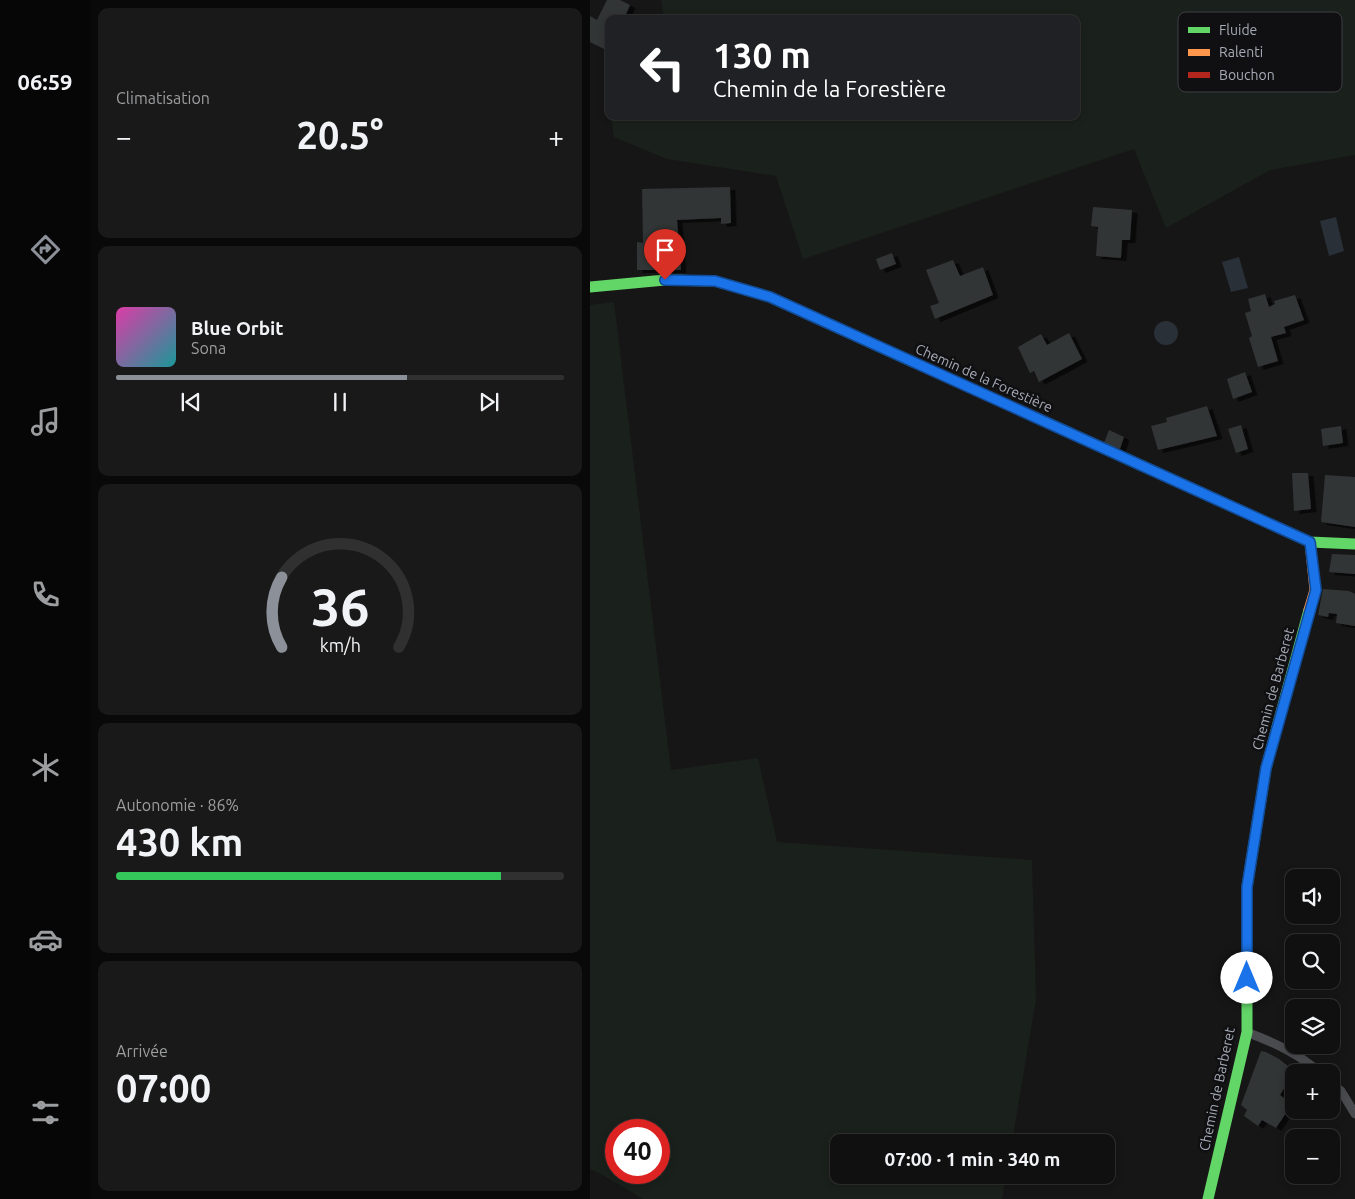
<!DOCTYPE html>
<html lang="fr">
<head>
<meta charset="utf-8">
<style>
	:root { --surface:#101010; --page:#191919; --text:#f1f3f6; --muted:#9c9d9f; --line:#303030; --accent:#8c9099 }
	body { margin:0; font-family:Ubuntu,sans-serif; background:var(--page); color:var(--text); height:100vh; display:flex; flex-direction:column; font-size:19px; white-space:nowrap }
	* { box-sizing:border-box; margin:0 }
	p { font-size:16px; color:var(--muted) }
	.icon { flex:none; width:28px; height:28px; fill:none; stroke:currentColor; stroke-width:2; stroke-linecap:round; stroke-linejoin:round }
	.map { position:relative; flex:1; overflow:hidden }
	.side { display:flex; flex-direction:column; gap:8px; padding:8px; background:#090909; width:500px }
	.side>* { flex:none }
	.banner { position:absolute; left:15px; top:15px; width:475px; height:105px; border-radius:10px; box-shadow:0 2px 8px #0003,0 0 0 1px var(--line); background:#202124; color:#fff; overflow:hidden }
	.tools { position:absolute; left:695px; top:869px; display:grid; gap:10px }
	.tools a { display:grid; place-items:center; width:55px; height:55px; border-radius:10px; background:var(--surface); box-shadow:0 2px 8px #0003,0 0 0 1px var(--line); font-size:25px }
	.speed { position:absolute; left:15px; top:1119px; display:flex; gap:10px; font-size:25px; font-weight:700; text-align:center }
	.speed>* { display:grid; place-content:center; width:65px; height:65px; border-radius:50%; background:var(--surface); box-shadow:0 2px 8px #0003,0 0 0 1px var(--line); line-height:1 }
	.speed .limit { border:8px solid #d22; background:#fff; color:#111 }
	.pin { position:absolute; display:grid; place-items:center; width:42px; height:42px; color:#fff; margin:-51px -21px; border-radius:50% 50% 50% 0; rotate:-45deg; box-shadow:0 0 5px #0007 }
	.pin .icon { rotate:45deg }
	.me { position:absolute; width:55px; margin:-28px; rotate:0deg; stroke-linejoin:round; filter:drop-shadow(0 0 4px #0008) }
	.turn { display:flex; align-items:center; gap:18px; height:105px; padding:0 25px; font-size:22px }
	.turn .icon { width:65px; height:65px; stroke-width:2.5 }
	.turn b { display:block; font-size:35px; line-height:42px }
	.big { font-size:38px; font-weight:600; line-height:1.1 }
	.side .widget { flex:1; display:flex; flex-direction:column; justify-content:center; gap:8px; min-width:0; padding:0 18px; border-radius:10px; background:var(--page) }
	.side .dial { align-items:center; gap:0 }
	.dial svg { height:130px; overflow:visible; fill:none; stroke:var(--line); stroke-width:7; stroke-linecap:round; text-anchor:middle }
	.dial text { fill:var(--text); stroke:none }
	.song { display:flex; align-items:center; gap:15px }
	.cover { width:60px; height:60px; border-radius:8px; background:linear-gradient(135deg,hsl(320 70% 55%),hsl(180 70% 35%)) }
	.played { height:5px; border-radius:2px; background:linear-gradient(90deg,var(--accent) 65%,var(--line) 65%) }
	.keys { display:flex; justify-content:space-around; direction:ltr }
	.heat { display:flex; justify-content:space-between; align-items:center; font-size:28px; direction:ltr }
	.charge { height:8px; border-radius:4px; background:linear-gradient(90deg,#34c759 86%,var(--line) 0) }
	.trip { position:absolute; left:240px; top:1134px; width:285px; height:50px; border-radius:10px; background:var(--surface); box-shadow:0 2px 8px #0003,0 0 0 1px var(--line); font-weight:600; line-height:50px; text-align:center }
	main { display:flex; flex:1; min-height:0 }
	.menu { display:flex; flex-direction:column; width:90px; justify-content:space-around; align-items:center; background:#060606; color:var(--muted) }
	.menu .icon { width:35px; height:35px }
	.menu .on { color:var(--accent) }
	.menu b { font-size:22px; color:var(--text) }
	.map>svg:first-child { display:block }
	.green { fill:#1a201b; fill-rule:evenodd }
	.water { fill:#293038 }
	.building { fill:#333436; filter:url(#shadow) }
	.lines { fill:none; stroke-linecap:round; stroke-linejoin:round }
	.lane { stroke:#4a4b4f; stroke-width:9 }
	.fast { stroke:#63d668; stroke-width:11 }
	.slow { stroke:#ff974d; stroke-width:11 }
	.jam { stroke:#b3261e; stroke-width:11 }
	.route-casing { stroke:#114b97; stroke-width:12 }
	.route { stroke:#1a73e8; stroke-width:9 }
	.labels { text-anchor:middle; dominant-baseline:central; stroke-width:5; stroke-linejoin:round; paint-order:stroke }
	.street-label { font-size:14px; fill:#a7abb7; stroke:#101012 }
	.key { fill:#101012; stroke:#3d3e44; stroke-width:1 }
	.key-label { font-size:14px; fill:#a7abb7 }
</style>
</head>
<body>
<main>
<nav class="menu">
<b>06:59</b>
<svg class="icon on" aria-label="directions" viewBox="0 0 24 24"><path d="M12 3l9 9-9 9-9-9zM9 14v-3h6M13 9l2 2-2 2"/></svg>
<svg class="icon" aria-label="music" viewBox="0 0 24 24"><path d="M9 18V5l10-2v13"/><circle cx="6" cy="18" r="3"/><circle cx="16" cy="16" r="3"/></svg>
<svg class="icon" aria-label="phone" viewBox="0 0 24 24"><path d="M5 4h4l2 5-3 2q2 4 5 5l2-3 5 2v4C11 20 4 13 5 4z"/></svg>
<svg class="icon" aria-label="climate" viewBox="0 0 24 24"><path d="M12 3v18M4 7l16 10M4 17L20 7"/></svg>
<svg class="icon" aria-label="car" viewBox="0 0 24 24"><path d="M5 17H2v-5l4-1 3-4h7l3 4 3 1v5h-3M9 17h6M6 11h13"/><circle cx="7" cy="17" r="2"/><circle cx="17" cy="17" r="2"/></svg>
<svg class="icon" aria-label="filters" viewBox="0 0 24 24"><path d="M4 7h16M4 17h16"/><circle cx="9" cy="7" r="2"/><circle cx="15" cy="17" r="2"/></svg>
</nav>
<section class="side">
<div class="widget"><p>Climatisation</p>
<div class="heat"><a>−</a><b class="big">20.5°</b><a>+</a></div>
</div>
<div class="widget">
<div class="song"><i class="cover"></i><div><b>Blue Orbit</b><p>Sona</p></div></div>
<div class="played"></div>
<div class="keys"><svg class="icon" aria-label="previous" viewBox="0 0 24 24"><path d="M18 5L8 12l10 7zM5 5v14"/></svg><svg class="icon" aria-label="pause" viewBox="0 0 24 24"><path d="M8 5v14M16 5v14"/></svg><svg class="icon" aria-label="next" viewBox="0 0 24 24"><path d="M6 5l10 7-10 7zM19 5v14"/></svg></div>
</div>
<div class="widget dial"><svg viewBox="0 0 100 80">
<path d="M14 69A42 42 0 1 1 86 69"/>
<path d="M14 69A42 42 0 0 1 14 26" stroke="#8c9099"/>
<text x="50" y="56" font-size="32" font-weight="700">36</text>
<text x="50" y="72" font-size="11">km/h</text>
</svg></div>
<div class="widget"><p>Autonomie · 86%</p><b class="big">430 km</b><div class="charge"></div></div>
<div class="widget"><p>Arrivée</p><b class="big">07:00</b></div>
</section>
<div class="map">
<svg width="765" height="1199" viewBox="0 0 765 1199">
	<defs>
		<filter id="shadow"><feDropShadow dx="5.5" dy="3" stdDeviation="0" flood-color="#0009"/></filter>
	</defs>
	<rect width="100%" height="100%" fill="#161616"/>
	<g class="green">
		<path d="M71,0H765V155L680,170L576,228L544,149L213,259L186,176L77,159L24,137L21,116H486V19H74Z"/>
		<path d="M24,302L81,770L168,758L187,842L442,860L446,999L422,1142H249V1175H416L412,1199H53L11,1174L0,1169V305ZM26,1130H69V1172H26Z"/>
	</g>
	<g class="water">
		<path d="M746,217L754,251L739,256L730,221Z"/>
		<path d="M649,257L658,288L641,292L632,262Z"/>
		<circle cx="576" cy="333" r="12"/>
	</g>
	<g class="building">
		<path d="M17,0H30L40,5L34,19H19L18,51L0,42V16L7,20Z"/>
		<path d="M140,187L141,223L131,224V218L87,220L91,270H47V242L53,243L52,189Z"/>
		<path d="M503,207L542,210L540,240H532L531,258L506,256L508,227L501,226Z"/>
		<path d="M302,253L306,264L290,270L286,259Z"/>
		<path d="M363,260L370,276L393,267L403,295L345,319L340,306L349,303L336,270Z"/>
		<path d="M675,294L679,307L685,304L684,301L705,295L714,320L694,327L696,333L681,337L688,361L668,367L659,338L662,336L655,313L661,311L658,299Z"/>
		<path d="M479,333L492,359L449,382L444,371L440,373L428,347L451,334L457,345Z"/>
		<path d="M655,372L662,392L643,399L637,379Z"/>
		<path d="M617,406L627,436L568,450L561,426L577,422L576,418Z"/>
		<path d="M651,425L658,449L646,453L638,429Z"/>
		<path d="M751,426L753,443L733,446L731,429Z"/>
		<path d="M519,430L534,437L530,449L514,443Z"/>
		<path d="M702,473H718L721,509L704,511Z"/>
		<path d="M735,475L765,477V527L731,522Z"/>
		<path d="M742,554L765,555V574L739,572Z"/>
		<path d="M733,589L759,591L765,594V626L746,623L747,614L739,613L738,617L728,615Z"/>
		<path d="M671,1051L676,1052L689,1059L706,1072H704L690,1095L702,1104L686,1128L672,1120L668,1126L654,1116L657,1110L651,1105Z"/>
	</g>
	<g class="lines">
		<g class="lane">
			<path d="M659,1033C685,1043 709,1054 729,1072"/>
			<path d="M741,1083L751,1091L765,1114"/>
		</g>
		<g class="fast">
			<path d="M0,287L75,280L125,281L180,297L323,362"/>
			<path d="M458,423L720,542L765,544"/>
			<path d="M618,1199L657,1032V887L676,768L719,610"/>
		</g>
		<path class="slow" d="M719,610L725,590L720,542"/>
		<path class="jam" d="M323,362L458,423"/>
	</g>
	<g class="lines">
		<g class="route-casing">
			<path id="route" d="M75,280L125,281L180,297L720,542L726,590L676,768L657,887V978"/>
		</g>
		<use href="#route" class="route"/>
	</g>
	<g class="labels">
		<g class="street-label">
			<text transform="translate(394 378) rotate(24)">Chemin de la Forestière</text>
			<text transform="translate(683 689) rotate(-75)">Chemin de Barberet</text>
			<text transform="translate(627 1089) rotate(-78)">Chemin de Barberet</text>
		</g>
	</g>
	<rect x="588" y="12" width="164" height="80" rx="8" class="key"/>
	<rect x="598" y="27" width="22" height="6" fill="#63d668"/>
	<rect x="598" y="49" width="22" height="7" fill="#ff974d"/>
	<rect x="598" y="72" width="22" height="6" fill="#b3261e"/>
	<g class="key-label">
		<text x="629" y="35">Fluide</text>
		<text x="629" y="57">Ralenti</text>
		<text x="629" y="80">Bouchon</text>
	</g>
</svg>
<div class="tools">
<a><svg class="icon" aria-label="sound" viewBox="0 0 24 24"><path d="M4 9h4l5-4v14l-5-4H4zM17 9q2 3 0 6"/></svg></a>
<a><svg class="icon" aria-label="search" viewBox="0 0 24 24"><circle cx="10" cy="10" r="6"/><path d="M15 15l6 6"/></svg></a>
<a><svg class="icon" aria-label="layers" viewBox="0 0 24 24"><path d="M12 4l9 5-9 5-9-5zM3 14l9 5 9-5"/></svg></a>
<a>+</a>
<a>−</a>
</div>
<div class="speed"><div class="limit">40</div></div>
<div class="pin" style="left:75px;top:280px;background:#d93025"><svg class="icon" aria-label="arrive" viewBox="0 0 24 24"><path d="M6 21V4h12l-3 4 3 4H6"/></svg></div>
<svg class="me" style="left:657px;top:978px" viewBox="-20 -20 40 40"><circle r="19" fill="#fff"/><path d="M0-13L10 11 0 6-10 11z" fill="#1a73e8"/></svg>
<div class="trip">07:00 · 1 min · 340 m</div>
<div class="banner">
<div class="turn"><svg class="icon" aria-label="left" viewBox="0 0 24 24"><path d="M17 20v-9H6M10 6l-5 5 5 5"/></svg><div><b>130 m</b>Chemin de la Forestière</div></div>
</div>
</div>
</main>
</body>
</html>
